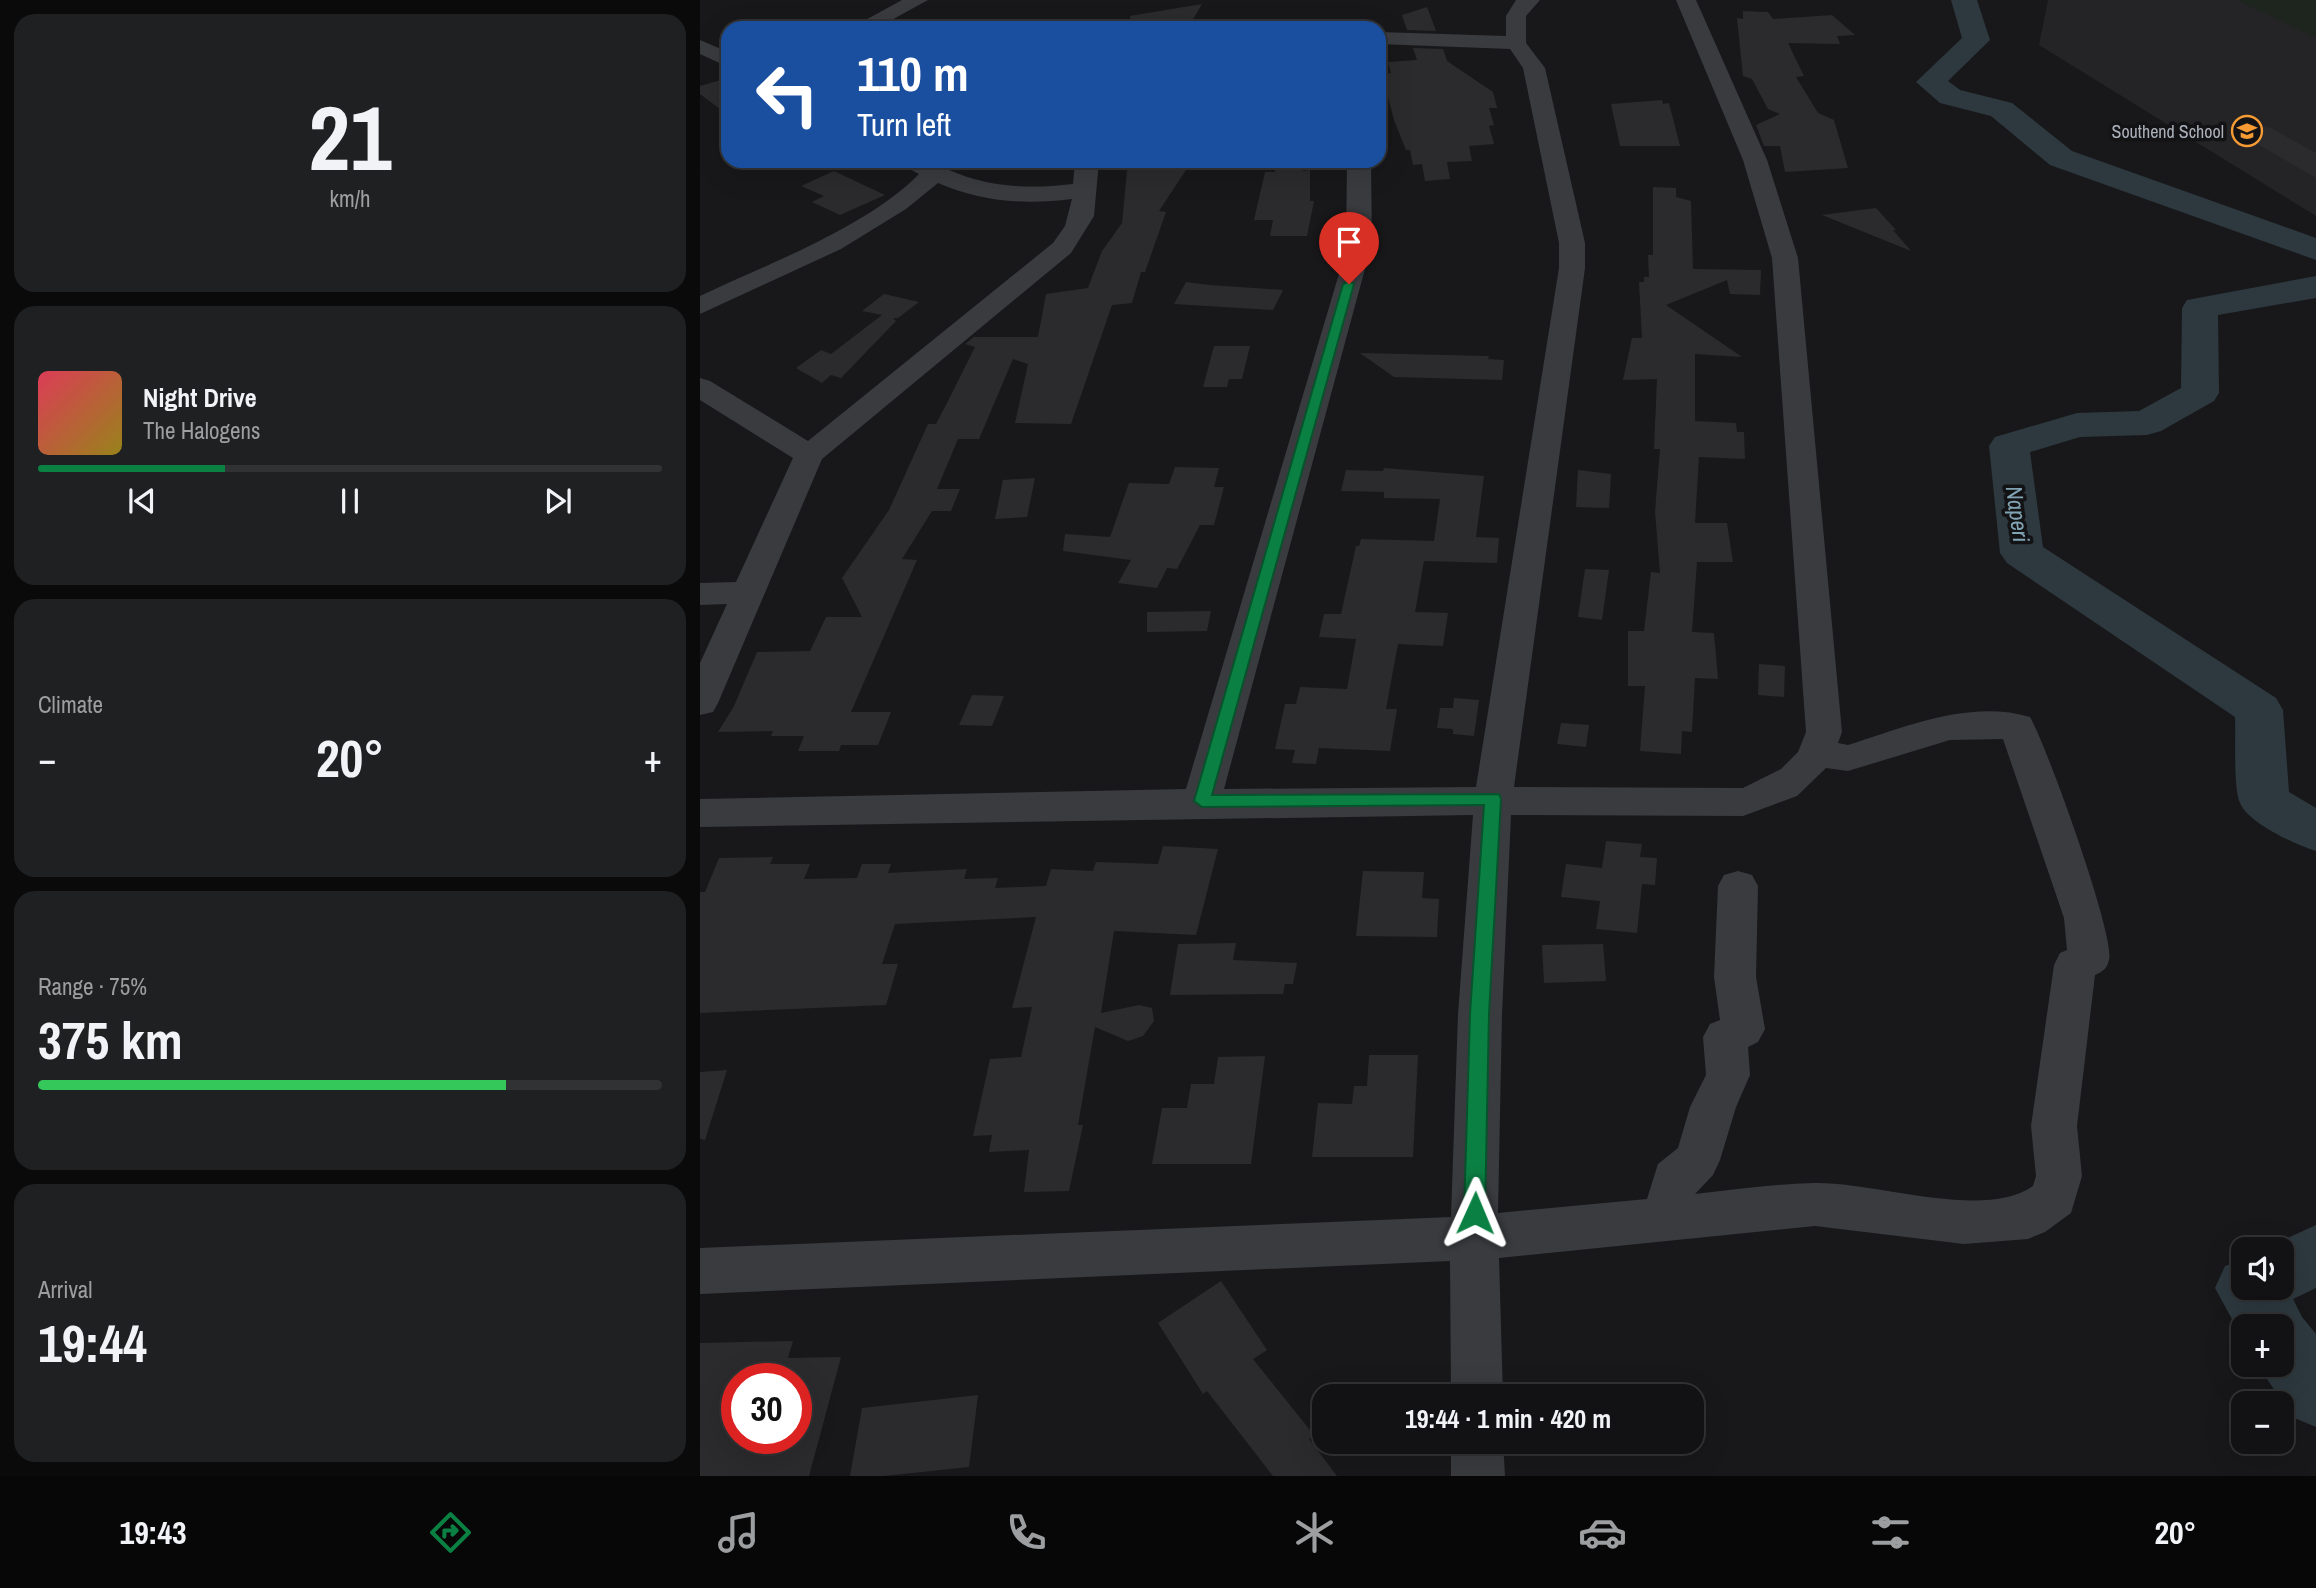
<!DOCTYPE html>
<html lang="en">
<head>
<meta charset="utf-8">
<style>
	:root { --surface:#121214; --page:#1f2022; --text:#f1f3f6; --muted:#9c9ea0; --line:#313234; --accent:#0b8043 }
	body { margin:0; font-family:"Archivo Narrow",sans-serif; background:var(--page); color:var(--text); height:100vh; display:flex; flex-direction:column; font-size:26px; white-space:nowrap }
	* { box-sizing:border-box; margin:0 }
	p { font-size:23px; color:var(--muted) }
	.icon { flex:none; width:38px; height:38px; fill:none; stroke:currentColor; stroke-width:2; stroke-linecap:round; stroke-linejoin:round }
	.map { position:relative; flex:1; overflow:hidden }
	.sheet { display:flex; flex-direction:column; gap:14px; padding:14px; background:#0a0a0b; width:700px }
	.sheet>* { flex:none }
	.hud { position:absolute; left:21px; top:21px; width:665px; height:147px; border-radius:21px; box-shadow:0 7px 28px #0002,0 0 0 2px var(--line); background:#1a4fa0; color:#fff; overflow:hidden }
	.controls { position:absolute; left:1531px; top:1237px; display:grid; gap:14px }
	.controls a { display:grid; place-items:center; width:63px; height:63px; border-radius:14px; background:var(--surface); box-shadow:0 7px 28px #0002,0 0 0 2px var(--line); font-size:35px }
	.speed { position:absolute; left:21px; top:1363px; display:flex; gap:14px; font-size:35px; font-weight:700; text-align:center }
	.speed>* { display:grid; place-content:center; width:91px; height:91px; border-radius:50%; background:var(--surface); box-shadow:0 7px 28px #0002,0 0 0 2px var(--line); line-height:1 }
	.speed .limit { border:10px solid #d22; background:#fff; color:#111 }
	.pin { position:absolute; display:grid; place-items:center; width:60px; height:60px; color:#fff; margin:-72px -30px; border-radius:50% 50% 50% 0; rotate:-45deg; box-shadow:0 0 7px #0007 }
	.pin .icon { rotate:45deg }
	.me { position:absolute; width:77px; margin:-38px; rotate:1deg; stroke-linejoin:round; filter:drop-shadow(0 0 5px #0008) }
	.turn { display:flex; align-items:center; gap:24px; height:147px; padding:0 21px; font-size:32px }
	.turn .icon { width:91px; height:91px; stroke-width:2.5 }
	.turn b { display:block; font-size:49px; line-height:60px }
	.big { font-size:52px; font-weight:700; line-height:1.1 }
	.sheet .widget { flex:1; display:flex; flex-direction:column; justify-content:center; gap:10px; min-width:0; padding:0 24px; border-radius:21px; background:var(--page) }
	.sheet .dial { align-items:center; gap:0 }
	.dial b { font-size:91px; line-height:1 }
	.song { display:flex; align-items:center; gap:21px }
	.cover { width:84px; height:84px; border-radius:10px; background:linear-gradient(135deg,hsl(350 70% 55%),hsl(50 70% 35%)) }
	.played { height:7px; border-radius:4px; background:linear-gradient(90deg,var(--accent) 30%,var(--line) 30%) }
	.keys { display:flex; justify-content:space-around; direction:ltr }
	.heat { display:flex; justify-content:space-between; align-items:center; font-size:38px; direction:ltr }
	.charge { height:10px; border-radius:5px; background:linear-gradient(90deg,#34c759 75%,var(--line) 0) }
	.trip { position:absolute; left:612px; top:1384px; width:392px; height:70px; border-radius:21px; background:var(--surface); box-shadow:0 7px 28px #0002,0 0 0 2px var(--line); font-weight:700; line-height:70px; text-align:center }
	.tabs { display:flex; height:112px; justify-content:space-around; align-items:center; background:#070708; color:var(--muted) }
	.tabs .icon { width:49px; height:49px }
	.tabs .selected { color:var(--accent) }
	.tabs b { font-size:32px; color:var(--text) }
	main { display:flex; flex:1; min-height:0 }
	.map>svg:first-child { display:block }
	.built { fill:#242427 }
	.green { fill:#1e251e }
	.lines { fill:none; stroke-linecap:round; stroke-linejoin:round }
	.river { fill:#2d393f; fill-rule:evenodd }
	.building { fill:#2b2b2e; fill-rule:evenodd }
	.minor { fill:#393b3f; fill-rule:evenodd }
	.route { fill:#0b8043; stroke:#07532c; stroke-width:2 }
	.labels { text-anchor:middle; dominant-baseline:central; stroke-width:7; stroke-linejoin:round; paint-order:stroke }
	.far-poi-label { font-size:18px; fill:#aab1ba; stroke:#131315; text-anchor:end }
	.water-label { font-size:23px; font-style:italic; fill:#81a4b5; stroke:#131315 }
</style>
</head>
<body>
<main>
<section class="sheet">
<div class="widget dial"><b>21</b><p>km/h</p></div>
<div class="widget">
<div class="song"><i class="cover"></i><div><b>Night Drive</b><p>The Halogens</p></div></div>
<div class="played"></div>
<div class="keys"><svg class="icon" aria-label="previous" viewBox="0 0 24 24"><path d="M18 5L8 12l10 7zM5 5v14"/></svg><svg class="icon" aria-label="pause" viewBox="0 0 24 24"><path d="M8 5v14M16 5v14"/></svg><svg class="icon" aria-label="next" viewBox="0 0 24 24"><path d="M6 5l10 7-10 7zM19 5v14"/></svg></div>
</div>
<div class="widget"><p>Climate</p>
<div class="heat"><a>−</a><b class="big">20°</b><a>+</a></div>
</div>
<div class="widget"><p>Range · 75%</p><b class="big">375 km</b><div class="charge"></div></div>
<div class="widget"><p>Arrival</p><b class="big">19:44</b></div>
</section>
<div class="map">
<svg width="1616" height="1476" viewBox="0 0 1616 1476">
	<rect width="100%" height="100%" fill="#18181a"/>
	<path class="built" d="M1348,0H1616V216L1339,45Z"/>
	<path class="green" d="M1537,0H1616V38Z"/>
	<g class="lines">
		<g class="river">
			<path d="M1251,0H1277L1290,40L1248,81L1260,90L1312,103L1372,151L1616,238V260L1350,165L1291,116L1240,103L1216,82L1262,38Z"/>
			<path d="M1616,276V298L1518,315L1519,393L1514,401L1461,431L1447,435L1380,437L1330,452L1343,547L1576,698L1583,710L1589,792L1616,808V851C1596,845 1548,823 1540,803C1533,788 1536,737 1535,717L1307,563L1300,553L1289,446L1295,437L1377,413L1439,411L1481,388L1482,308L1487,300Z"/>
			<path d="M1616,1225V1288L1593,1299L1602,1317L1616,1334V1427L1592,1417L1558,1365H1582V1326H1544V1341L1515,1288L1525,1266L1544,1259V1288H1582V1250H1561Z"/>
		</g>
	</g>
	<g class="building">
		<path d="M502,4L488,28H431L430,16Z"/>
		<path d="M727,7L736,31L707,30L702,15Z"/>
		<path d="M1043,11L1068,12L1073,19L1132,15L1155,35L1137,36L1140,44L1088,43L1104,76L1096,77L1118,113L1134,120L1148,168L1085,172L1080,146H1064L1056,125L1080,114L1068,109L1052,79L1043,76L1037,18L1043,19Z"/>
		<path d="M713,48L743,49L747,61L793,92L797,108H789L794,125L789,126L794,144L769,146L772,161L747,162L750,179L725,181L722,164L713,165L710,150H706L694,120L682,74L691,73L688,62L717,60Z"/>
		<path d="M28,78V115L0,94V86Z"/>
		<path d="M962,100L963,104L969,103L980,146H920L911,104Z"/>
		<path d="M1567,126L1616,153V178L1537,132Z"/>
		<path d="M428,161H492L459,211L466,212L445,272H441L432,303L412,305L371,424L315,423L328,364L313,359L279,439H258L237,489H260L251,511H232L202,559L217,560L151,712H191L178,745H141L139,751H98L104,736H71L73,731L18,732L34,706L57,652L110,651L126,617H162L142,578L189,510L228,424H236L249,399L275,347L265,344L274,337H338L346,294L388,288L402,251L422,223Z"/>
		<path d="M603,161V171L610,170V201H614L607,236H570L573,220H554L565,172H575V163Z"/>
		<path d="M134,171L185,195L140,215L112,202L124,196L101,186Z"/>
		<path d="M953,187L976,188V197L991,201L993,269L1061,270L1060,295L1030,294L1027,280L966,305L1042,357L995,354V421L1036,423L1037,432H1044L1045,459L999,457L995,523H1027L1033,562H997L992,632L1014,633L1018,679L995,678L992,732L982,731L981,754L940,751L945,686H928V631H944L951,572L960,573L955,512L960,449H954L957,379L923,380L932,338H942L939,282H944V277H949L948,255H953Z"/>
		<path d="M1176,208L1196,230H1193L1211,251L1122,215Z"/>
		<path d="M486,282L510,285L583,290L573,310L474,304Z"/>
		<path d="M184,294L219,302L198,318H193L196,321L141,378L131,375L122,383L96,368L121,350L131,354L182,315L162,311Z"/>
		<path d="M514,346H550L542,379H529L527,387H503Z"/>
		<path d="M660,353L789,356L788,359L804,360L802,380L694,377Z"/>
		<path d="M475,467L519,468L514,487H524L514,525H500L477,569L467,568L457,588L418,583L431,560L363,551L365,534L410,537L429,483L469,484Z"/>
		<path d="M684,468L784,476L776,537L799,538L797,563L724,561L715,612L748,613L743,646L698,644L686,709H697L690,751L619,748L616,764L592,763L595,750L575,749L585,704H596L600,687L647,689L656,639L619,637L624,614H641L656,546H659L661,539L734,541L740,499L684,498V492L641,491L646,470L683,471Z"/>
		<path d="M878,470L911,474L909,508L876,507Z"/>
		<path d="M335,478L327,517L295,519L303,480Z"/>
		<path d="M885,569L909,570L902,620L878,617Z"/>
		<path d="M511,611L507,631L447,632V612Z"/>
		<path d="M1059,664L1085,666L1084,697L1058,695Z"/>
		<path d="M272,695L304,696L292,726L259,725Z"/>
		<path d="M754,698L779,700L774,736L753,734V729L737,728L740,708H753Z"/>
		<path d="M861,723L889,725L886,747L857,744Z"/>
		<path d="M906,841L942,844L940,857L957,858L955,885L942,884L937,933L896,929L900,901L861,897L866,864L902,868Z"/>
		<path d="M463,846L518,849L496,935L414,931L401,1013L439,1005L452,1008L454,1021L443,1036L428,1041L395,1027L378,1125H383L369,1191L324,1192L329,1150L289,1152L292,1135L273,1136L290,1059L321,1057L332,1007L312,1008L336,917L195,924L182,964H198L186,1005L0,1013V892H5L19,858L73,857L70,864H110L104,879L157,878L162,864H191L188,873L267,869L264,879L298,878L295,888L346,886L351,869L393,871L396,862L458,864Z"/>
		<path d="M663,871L724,872L722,898L739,899L737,937L656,936Z"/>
		<path d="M536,943L533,960L597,963L593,984H585L583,994L470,995L478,944Z"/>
		<path d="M903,944L906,981L844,983L842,945Z"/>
		<path d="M669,1055H718L713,1157H612L618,1103L652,1104L654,1086H667Z"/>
		<path d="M565,1056L551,1164H452L462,1108H487L491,1084H514L518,1057Z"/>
		<path d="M27,1070L5,1140L0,1139V1072Z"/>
		<path d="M521,1281L567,1350L553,1359L614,1435L609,1439L637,1476H573L507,1391L503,1394L458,1323Z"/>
		<path d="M93,1341L88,1358L141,1357L109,1476H0V1343ZM37,1379H96V1438H37Z"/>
		<path d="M278,1395L269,1467L184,1476H150L162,1408Z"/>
	</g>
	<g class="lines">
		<g class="minor">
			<path d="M202,0H228L177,28H151Z"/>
			<path d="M816,0H840L826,16V43L845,68L885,243V268L814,787L1043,788L1081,769L1098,752L1106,732L1072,258L1043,160L976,0H996L1067,160L1098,258L1142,732L1138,743L1148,745C1205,727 1270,699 1330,717C1346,744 1416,937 1409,960C1407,969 1402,972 1395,975L1377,1126L1382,1176L1371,1213L1345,1232L1328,1239L1264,1244L1115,1226L799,1258L803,1396H751L750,1261L0,1294V1248L751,1217L758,1014L773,815L0,827V799L486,789L641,267L646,243L647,161H671L672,243L524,789L776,787L859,268V243L823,68L810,49L679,44V32L806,36V16ZM1303,739L1364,918L1367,950L1360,953L1354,965L1331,1126L1336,1176L1333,1186C1284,1221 1173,1181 1113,1183C1074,1184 1034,1190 995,1194L1013,1175L1020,1160L1036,1107L1050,1075L1048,1047L1058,1042L1065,1029L1056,977L1058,886L1052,875L1038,871L1024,875L1018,886L1014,977L1020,1020L1010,1024L1003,1037L1006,1075L990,1107L978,1148L958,1164L947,1199L798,1213L802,1014L811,815L1043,816L1097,796L1126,768L1148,771L1250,740Z"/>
			<path d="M0,40L28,52V67L0,54Z"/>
			<path d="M206,161H257L249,170C291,188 329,189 373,184L375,161H399L394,216L371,253L122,459L18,703L13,712L0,715V663L27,604L0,605V583L36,582L93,458L0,400V378L10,381L108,441L353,243L365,226L372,199C325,205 282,202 238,183L206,209L141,249L0,314V296C68,264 167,227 219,174L208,168Z"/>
			<path d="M751,1442H803L805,1476H751Z"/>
		</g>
	</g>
	<path class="route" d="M649,281L654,284L512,795L799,794L801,799L789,1014L785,1213L782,1220L775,1223L767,1220L764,1213L770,1014L784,805L502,807L494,801L643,284Z"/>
	<defs>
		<g id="school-ring" transform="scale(1.575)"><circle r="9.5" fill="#131315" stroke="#f69b34" stroke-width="1.5"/><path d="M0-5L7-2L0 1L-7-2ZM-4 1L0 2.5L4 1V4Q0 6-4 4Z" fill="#f69b34"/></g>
	</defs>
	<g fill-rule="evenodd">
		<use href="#school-ring" x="1547" y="131"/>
	</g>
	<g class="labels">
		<g class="far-poi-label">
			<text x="1524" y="131">Southend School</text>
		</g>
		<g class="water-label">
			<text transform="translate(1318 514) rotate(82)">Naperi</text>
		</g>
	</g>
</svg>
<div class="controls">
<a><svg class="icon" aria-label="sound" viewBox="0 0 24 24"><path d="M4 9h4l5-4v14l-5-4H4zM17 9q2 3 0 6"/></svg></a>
<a>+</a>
<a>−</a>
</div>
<div class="speed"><div class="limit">30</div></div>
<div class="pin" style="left:649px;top:284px;background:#d93025"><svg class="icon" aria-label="arrive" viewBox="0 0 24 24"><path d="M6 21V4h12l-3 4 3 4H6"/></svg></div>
<svg class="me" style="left:775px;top:1213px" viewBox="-20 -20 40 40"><path d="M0-17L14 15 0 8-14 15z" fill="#0b8043" stroke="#fff" stroke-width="4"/></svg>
<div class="trip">19:44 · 1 min · 420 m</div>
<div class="hud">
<div class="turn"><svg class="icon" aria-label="left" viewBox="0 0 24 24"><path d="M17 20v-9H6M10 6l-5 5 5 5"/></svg><div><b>110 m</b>Turn left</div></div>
</div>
</div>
</main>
<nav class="tabs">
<b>19:43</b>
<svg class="icon selected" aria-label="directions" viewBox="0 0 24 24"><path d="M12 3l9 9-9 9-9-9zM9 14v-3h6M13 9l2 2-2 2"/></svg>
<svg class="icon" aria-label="music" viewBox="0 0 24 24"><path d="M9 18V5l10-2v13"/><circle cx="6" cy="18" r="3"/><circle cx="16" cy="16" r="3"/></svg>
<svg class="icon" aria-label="phone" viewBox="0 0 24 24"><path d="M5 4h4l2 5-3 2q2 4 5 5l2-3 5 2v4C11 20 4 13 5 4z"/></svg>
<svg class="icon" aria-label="climate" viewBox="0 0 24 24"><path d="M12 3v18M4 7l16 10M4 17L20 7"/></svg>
<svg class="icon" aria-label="car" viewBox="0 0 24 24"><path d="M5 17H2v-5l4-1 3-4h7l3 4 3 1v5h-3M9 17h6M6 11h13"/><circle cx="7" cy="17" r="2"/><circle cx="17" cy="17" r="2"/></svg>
<svg class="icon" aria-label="filters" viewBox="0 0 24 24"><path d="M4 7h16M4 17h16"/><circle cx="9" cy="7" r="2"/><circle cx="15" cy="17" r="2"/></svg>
<b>20°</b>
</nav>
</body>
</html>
